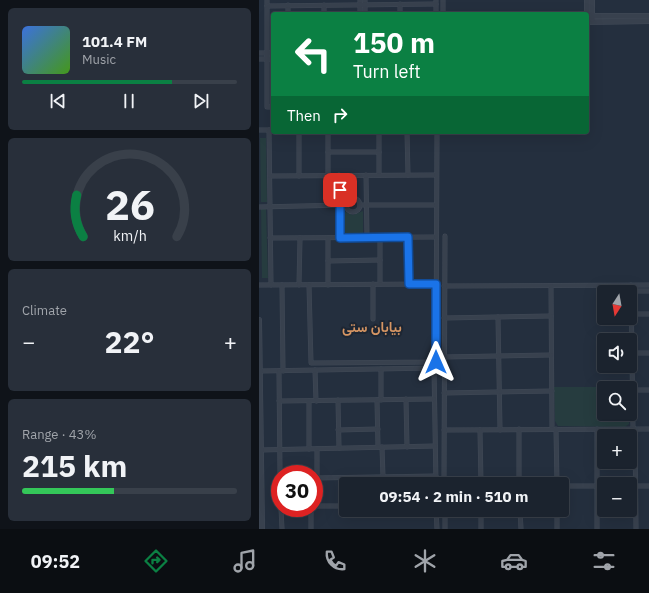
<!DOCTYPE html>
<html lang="en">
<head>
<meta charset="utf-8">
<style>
	:root { --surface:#1b232e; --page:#282f3a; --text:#f1f3f6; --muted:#a0a4aa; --line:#39404a; --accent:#0b8043 }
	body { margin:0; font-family:"IBM Plex Sans",Vazirmatn,sans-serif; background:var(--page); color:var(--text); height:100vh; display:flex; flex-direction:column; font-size:15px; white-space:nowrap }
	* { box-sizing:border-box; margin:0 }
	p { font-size:13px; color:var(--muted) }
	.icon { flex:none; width:22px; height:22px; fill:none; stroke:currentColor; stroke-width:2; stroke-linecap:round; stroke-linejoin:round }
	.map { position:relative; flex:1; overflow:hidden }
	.sheet { display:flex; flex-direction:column; gap:8px; padding:8px; background:#0f1319; width:259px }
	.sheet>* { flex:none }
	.hud { position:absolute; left:12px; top:12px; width:318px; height:122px; border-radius:4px; box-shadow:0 4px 16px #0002,0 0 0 1px var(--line); background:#0b8043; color:#fff; overflow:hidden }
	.needle { width:26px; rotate:191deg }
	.controls { position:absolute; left:338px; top:285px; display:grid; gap:8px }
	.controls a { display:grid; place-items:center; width:40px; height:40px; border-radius:4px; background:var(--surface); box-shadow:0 4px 16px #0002,0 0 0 1px var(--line); font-size:20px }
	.speed { position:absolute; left:12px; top:465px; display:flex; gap:8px; font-size:20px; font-weight:700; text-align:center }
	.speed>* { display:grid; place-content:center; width:52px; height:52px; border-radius:50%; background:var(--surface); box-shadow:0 4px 16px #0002,0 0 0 1px var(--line); line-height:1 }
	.speed .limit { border:6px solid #d22; background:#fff; color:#111 }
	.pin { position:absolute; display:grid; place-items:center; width:34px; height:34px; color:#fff; margin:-17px; border-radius:8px; box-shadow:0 2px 6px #0006 }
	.me { position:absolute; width:44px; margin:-22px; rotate:0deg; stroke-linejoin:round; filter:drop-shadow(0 0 3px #0008) }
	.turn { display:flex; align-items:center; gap:14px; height:84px; padding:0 16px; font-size:18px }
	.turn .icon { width:52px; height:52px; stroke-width:2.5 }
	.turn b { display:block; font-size:28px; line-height:34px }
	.then { display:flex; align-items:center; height:38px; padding:0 16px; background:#0003; gap:8px; font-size:15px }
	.big { font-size:30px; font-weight:700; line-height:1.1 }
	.sheet .tile { flex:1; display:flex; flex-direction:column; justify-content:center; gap:6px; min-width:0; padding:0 14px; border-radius:6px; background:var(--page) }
	.sheet .dial { align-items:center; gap:0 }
	.dial svg { height:104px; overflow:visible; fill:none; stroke:var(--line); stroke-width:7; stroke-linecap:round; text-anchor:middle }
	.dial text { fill:var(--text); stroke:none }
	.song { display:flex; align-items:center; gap:12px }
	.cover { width:48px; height:48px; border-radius:6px; background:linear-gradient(135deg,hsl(220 70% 55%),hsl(100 70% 35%)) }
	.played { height:4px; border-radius:2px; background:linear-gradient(90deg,var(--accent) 70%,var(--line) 70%) }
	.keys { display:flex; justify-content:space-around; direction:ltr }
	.heat { display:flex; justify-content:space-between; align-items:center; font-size:22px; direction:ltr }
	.charge { height:6px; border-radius:3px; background:linear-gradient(90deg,#34c759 43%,var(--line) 0) }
	.trip { position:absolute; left:80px; top:477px; width:230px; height:40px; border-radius:4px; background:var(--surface); box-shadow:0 4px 16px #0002,0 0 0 1px var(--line); font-weight:700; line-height:40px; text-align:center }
	.dock { display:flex; height:64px; justify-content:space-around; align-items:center; background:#0b0e12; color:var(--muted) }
	.dock .icon { width:28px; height:28px }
	.dock .active { color:var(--accent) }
	.dock b { font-size:18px; color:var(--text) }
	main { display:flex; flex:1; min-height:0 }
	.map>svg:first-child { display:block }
	.green { fill:#263c3f }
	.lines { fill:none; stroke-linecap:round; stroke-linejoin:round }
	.minor-casing { stroke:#414a57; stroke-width:5 }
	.tertiary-casing { stroke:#414a57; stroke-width:6 }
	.minor { stroke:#38414e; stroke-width:4 }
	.tertiary { stroke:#38414e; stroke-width:5 }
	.route-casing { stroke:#114b97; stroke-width:10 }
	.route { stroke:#1a73e8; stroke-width:7 }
	.labels { text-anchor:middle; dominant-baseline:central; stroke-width:4; stroke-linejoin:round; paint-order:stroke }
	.neighbourhood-label { font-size:14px; font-weight:bold; fill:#d59563; stroke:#1d2633 }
</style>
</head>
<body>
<main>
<section class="sheet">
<div class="tile">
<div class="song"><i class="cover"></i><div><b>101.4 FM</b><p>Music</p></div></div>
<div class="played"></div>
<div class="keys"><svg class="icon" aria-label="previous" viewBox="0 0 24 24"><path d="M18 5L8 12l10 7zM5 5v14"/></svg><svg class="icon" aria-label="pause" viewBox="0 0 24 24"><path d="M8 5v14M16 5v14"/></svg><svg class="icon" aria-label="next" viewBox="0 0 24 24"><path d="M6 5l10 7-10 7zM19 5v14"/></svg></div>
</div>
<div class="tile dial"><svg viewBox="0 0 100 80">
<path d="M14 69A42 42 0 1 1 86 69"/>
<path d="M14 69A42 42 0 0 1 9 37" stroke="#0b8043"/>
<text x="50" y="56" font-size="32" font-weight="700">26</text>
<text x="50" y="72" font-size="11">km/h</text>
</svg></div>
<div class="tile"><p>Climate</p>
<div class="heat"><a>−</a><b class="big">22°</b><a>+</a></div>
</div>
<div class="tile"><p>Range · 43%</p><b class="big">215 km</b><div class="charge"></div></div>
</section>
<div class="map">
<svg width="390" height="529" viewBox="0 0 390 529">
	<rect width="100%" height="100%" fill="#242f3e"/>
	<g class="green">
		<path d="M1,138H7L8,202H2Z"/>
		<path d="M2,209H7L9,278H3Z"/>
		<path d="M85,211L94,215L104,211V233H84Z"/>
		<path d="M295,387H370L345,388V414H370V424L366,427L299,426L296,421Z"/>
	</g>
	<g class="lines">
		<g class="minor-casing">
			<g id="minor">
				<path d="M8,0V107H14"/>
				<path d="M101,0V14"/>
				<path d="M106,0V14"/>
				<path d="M141,4V14"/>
				<path d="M29,5V14"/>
				<path d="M65,5V14"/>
				<path d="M8,6L177,4"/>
				<path d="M177,14V0"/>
				<path d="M184,14V0"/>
				<path d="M0,53H14"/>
				<path d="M0,59H14"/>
				<path d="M0,130H14"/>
				<path d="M10,130L12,285"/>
				<path d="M40,132V176"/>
				<path d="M120,132V175"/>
				<path d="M148,132L149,175"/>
				<path d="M69,152H120"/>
				<path d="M69,175V132"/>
				<path d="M80,175L81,238"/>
				<path d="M107,175L108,238"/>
				<path d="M11,176L177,175"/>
				<circle cx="94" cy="205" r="7"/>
				<path d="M101,205H177"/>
				<path d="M0,207L86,205"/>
				<path d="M121,237V284"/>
				<path d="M149,237L150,284"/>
				<path d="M11,238L177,237"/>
				<path d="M69,238V285"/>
				<path d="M69,261L121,260"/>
				<path d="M114,284V319"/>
				<path d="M0,285L177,284"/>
				<path d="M23,285L24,371"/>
				<path d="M40,285L41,238"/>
				<path d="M50,285L52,363L177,362L178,132"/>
				<path d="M372,285L374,429"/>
				<path d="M185,286L390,285"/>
				<path d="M292,286L293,429"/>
				<path d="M372,291H390"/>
				<path d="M373,314H390"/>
				<path d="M239,317L241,430"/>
				<path d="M185,318L292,316"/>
				<path d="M373,353H390"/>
				<path d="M185,357L292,355"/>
				<path d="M122,369V400"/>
				<path d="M56,370L57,401"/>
				<path d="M1,371L175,368L177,484"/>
				<path d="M20,371L21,474"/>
				<path d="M373,390H390"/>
				<path d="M185,393L293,391"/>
				<path d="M147,399L148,447"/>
				<path d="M79,400L80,448"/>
				<path d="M118,400L119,447"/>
				<path d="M20,401L175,399"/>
				<path d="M260,429V484"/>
				<path d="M297,429L298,484"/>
				<path d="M338,429V529"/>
				<path d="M376,429L377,529"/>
				<path d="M79,430L119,429"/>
				<path d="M185,430L390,429"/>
				<path d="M221,430L222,484"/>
				<path d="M123,447L124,477"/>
				<path d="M50,449V401"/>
				<path d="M58,449V478"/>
				<path d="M1,450L176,446"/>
				<path d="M55,478L177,476"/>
				<path d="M185,484L186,236"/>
				<path d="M303,486H345"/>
				<path d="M371,486H390"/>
				<path d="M55,506H87"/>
				<path d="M22,508L23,529"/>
				<path d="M52,508V529"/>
				<path d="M177,510L178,529"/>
				<path d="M186,510V529"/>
				<path d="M222,510V529"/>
				<path d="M261,510L262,529"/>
				<path d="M298,510V529"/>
			</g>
		</g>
		<g class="tertiary-casing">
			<g id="tertiary">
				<path d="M328,0V22L390,21"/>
				<path d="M333,0V19"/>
				<path d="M328,16H390"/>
				<path d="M0,320L3,529"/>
			</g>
		</g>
		<use href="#minor" class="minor"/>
		<use href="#tertiary" class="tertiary"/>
	</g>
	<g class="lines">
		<g class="route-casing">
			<path id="route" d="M81,190V238L149,237L150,284H177V362"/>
		</g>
		<use href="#route" class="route"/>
	</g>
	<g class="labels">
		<g class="neighbourhood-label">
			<text x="113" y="327">بیابان ستی</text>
		</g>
	</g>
</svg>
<div class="controls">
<a><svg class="needle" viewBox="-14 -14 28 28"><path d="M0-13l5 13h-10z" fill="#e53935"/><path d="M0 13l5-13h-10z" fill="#a0a4aa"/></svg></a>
<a><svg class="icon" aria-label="sound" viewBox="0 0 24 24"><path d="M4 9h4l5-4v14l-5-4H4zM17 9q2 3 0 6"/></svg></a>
<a><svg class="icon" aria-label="search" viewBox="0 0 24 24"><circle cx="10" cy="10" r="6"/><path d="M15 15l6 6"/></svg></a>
<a>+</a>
<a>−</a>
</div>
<div class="speed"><div class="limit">30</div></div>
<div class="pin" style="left:81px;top:190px;background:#d93025"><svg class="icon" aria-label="arrive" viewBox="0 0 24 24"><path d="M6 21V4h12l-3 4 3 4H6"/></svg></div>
<svg class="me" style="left:177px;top:362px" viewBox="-20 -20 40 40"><path d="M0-17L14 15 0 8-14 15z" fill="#1a73e8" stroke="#fff" stroke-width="4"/></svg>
<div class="trip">09:54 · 2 min · 510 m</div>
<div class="hud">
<div class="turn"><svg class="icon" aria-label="left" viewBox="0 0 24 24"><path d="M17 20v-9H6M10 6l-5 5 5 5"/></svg><div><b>150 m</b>Turn left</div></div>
<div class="then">Then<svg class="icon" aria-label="right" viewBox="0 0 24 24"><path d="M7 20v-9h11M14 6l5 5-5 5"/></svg></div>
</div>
</div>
</main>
<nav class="dock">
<b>09:52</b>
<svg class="icon active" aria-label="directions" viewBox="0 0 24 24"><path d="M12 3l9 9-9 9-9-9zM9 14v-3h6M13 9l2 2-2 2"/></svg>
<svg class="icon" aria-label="music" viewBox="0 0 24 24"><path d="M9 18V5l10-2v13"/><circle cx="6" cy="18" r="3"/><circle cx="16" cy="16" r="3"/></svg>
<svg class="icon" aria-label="phone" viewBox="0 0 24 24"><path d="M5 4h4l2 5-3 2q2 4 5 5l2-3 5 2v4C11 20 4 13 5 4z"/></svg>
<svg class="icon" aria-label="climate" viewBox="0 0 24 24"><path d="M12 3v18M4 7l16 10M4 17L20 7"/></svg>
<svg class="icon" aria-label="car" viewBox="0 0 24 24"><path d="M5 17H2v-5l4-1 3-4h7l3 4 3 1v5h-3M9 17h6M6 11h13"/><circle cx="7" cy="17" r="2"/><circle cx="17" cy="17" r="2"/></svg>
<svg class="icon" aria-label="filters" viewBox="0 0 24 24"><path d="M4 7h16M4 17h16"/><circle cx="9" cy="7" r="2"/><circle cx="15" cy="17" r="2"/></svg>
</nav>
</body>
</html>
